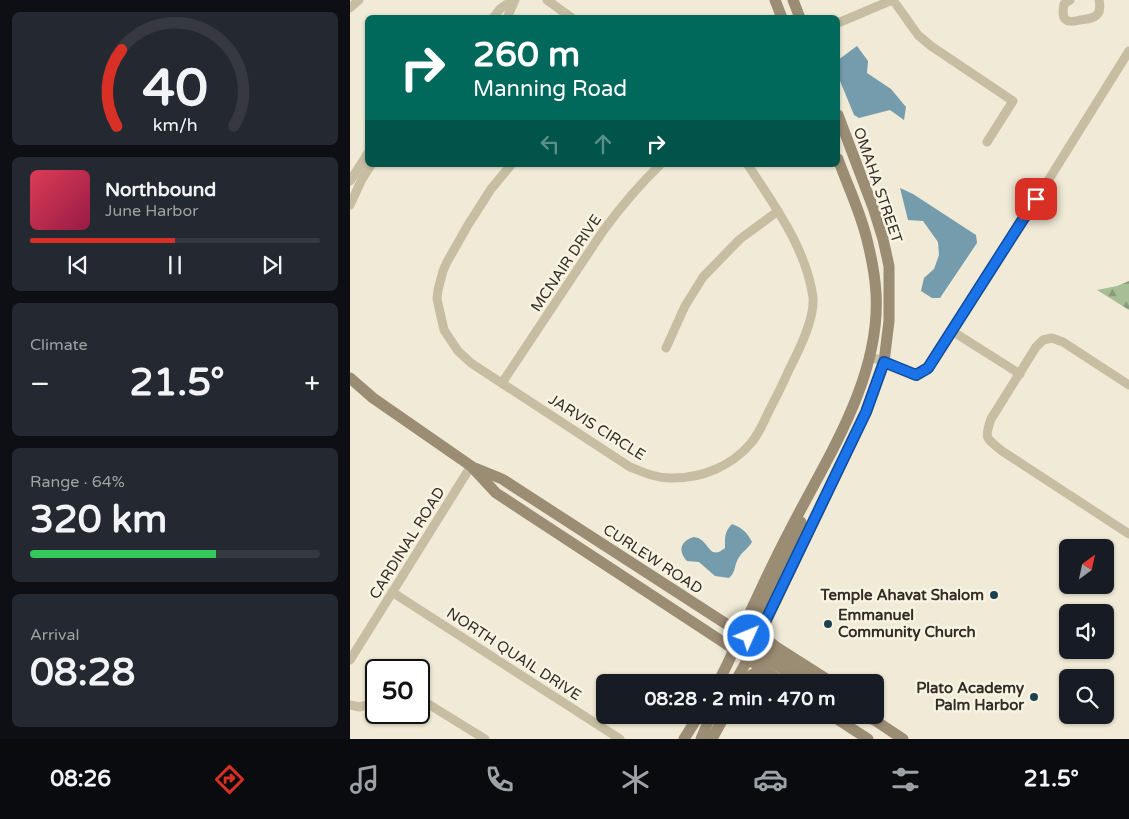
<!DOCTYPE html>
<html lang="en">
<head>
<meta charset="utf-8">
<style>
	:root { --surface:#171b24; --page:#242831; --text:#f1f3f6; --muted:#9ea1a6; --line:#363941; --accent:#d93025 }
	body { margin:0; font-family:"Varela Round",sans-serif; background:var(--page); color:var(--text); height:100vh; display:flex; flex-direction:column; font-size:19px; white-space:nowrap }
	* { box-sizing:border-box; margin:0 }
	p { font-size:16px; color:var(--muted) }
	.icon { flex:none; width:28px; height:28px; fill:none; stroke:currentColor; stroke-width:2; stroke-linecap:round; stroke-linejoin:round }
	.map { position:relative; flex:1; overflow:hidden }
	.panel { display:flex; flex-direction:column; gap:12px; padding:12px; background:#0d0f14; width:350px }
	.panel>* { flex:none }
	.banner { position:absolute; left:15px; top:15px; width:475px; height:152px; border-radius:8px; box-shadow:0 1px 4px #0004; background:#00695c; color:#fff; overflow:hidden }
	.needle { width:32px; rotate:33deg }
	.fabs { position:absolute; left:709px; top:539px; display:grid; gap:10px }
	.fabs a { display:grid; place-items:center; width:55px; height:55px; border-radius:8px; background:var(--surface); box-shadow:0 1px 4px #0004; font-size:25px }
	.speed { position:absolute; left:15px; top:659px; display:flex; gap:10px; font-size:25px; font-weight:700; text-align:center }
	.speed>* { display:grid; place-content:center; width:65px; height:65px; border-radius:50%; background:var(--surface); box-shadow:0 1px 4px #0004; line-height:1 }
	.speed .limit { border:2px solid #111; border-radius:8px; background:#fff; color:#111 }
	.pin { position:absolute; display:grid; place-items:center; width:42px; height:42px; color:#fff; margin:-21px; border-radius:10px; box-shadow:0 2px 8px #0006 }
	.me { position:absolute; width:55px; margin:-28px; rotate:46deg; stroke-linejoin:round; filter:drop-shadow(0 0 4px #0008) }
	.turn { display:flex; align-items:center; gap:18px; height:105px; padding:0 25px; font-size:22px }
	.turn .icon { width:65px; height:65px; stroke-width:2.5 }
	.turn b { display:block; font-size:35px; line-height:42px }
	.lanes { display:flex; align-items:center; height:48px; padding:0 25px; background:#0003; justify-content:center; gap:25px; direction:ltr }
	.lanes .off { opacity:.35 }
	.big { font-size:38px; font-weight:700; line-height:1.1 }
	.panel .widget { flex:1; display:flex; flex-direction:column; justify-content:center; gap:8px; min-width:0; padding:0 18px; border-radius:8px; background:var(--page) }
	.panel .dial { align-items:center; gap:0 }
	.dial svg { height:130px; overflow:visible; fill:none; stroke:var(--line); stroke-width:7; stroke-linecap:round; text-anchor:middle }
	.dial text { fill:var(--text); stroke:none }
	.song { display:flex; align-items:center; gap:15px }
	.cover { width:60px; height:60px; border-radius:8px; background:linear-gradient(135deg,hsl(350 70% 55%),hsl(340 70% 35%)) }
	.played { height:5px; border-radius:2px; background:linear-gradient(90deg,var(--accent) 50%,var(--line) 50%) }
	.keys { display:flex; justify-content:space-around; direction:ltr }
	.heat { display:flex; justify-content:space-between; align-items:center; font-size:28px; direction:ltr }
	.charge { height:8px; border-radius:4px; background:linear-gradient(90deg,#34c759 64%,var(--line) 0) }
	.trip { position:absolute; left:246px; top:674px; width:288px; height:50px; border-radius:8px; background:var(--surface); box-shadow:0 1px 4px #0004; font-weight:700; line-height:50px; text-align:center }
	.tabs { display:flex; height:80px; justify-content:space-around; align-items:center; background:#090b0e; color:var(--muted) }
	.tabs .icon { width:35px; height:35px }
	.tabs .active { color:var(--accent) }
	.tabs b { font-size:22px; color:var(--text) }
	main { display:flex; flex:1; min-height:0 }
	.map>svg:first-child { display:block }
	.forest { fill:url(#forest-firs) }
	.water { fill:#759cac }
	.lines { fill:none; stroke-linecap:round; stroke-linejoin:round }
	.street { stroke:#c7bda2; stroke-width:9 }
	.secondary { stroke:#9b8c74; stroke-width:11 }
	.route-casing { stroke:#114b97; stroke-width:12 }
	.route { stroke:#1a73e8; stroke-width:9 }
	.poi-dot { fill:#1b4153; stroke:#f8f3e2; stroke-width:2 }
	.labels { text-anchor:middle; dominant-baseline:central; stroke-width:5; stroke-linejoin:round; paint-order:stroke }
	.street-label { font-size:15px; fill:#322c25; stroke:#f8f3e2 }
	.poi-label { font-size:15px; font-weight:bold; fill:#322c25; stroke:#f8f3e2; text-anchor:end }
</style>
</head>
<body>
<main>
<section class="panel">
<div class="widget dial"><svg viewBox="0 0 100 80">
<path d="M14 69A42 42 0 1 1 86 69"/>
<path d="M14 69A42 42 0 0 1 17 22" stroke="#d93025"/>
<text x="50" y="56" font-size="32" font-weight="700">40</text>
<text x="50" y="72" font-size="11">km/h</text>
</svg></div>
<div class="widget">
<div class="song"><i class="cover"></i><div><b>Northbound</b><p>June Harbor</p></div></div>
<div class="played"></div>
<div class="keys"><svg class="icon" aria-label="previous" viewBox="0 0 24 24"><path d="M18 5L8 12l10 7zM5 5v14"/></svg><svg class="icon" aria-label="pause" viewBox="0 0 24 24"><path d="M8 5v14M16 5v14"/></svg><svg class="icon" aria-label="next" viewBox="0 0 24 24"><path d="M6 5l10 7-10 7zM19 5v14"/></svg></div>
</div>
<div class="widget"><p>Climate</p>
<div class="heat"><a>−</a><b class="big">21.5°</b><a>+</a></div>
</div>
<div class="widget"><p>Range · 64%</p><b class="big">320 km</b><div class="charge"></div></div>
<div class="widget"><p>Arrival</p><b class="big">08:28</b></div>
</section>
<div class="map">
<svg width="779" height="739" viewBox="0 0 779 739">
	<defs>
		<pattern id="forest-firs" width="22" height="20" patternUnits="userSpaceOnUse" patternTransform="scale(1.25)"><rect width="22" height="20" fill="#a7be96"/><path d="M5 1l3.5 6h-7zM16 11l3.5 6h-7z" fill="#899b7a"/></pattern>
	</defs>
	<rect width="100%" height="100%" fill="#f0ead6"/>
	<path class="forest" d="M779,281V310L747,290L767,286Z"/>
	<g class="water">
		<path d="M507,46L518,61L517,73L541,89L556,107L554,120L540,110L509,118L504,115L488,76V60Z"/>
		<path d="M550,188L563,194L626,235L627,243L590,298H582L571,291L574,278L584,269L589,255L588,242L573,221L558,220Z"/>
		<path d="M382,524C392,528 397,532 402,542C398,549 390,553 387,561C384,568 385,573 379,578L365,576L349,562L337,561C328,551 330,541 344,537C360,539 358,562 375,548C375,538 374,532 382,524Z"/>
	</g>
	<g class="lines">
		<g class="street">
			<path d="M197,0L222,18"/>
			<path d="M543,0L568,35L581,46L663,101L637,142"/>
			<path d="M720,0L714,4C711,19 715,24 730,20C737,19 745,19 749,12C750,8 750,4 749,0"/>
			<path d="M0,8L9,0"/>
			<path d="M143,18L150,9L163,0"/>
			<path d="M157,18L165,0"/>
			<path d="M488,23L542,0"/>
			<path d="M161,165L141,189L118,225L97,262L93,271L88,290L87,299L94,330L108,351L121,363L280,467C293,472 306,478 320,478C351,479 382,466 401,443C409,434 413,423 418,413C425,399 432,386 438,372C448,352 465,319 463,297C456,248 424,205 398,165"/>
			<path d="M0,181L18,153"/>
			<path d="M0,205L12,179L21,165"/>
			<path d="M602,331L670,374"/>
			<path d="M316,348L335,306L353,277L390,239L428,211"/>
			<path d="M519,356L566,375L578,368L666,232L779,51"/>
			<path d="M152,383L253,231C270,208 289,185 310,165"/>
			<path d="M779,385L713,342L702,338L693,340L686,347L641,419C634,439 636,438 652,451L779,534"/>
			<path d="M42,592L270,739"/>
			<path d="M0,660L121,466"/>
			<path d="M69,699L75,702L135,739"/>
			<path d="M0,705L9,707L26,703"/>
		</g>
		<g class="secondary">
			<path d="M425,0L432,18"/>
			<path d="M443,0L450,18"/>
			<path d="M0,378L23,398L121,466L146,493L370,640L432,682"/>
			<path d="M125,468L152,479L466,682"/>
			<path d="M409,630L412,628L420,642L426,647L481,682"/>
			<path d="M398,644L402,628L451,522"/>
			<path d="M394,655C413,652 436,672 452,682"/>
			<path d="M368,682C380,662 388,639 398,617C411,589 424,560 439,532C476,459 531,379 526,293C525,277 522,260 518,244C512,215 498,187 488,159"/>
			<path d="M385,682L398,659L516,412L534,362L539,321V266L533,239L524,210L488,115"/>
			<path d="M393,682L400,676L412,669L407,665"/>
			<path d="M481,715L518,739"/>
			<path d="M503,715L522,719"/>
			<path d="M517,715L553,739"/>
			<path d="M334,739L349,715"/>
			<path d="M351,739L361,715"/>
			<path d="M360,739L363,737L375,715"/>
		</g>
	</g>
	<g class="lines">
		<g class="route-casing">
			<path id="route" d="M399,636L412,628L516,412L534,362L566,375L578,368L686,199"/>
		</g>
		<use href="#route" class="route"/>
	</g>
	<g class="poi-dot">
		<circle cx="644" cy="595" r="5"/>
		<circle cx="478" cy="624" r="5"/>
		<circle cx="684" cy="697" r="5"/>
	</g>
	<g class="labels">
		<g class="street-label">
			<text transform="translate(528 185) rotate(71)">OMAHA STREET</text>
			<text transform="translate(216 263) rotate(-56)">MCNAIR DRIVE</text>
			<text transform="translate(247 427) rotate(32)">JARVIS CIRCLE</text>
			<text transform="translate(57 543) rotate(-58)">CARDINAL ROAD</text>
			<text transform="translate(303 559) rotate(33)">CURLEW ROAD</text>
			<text transform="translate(164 654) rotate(33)">NORTH QUAIL DRIVE</text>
		</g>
		<g class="poi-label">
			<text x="634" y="595">Temple Ahavat Shalom</text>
			<text x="488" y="615" text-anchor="start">Emmanuel<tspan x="488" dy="17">Community Church</tspan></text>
			<text x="674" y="688">Plato Academy<tspan x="674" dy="17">Palm Harbor</tspan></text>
		</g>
	</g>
</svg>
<div class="fabs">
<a><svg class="needle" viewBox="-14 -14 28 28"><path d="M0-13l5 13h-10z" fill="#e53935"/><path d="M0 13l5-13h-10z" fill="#9ea1a6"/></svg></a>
<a><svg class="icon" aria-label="sound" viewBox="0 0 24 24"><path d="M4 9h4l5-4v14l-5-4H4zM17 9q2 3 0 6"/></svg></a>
<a><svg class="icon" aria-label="search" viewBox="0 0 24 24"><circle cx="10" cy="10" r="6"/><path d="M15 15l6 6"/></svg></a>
</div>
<div class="speed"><div class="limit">50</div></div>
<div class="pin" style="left:686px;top:199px;background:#d93025"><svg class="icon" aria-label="arrive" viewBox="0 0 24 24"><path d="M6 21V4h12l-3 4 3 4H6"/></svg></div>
<svg class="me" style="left:399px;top:636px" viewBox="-20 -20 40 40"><circle r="17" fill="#1a73e8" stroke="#fff" stroke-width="3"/><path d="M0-11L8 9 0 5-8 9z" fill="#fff"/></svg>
<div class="trip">08:28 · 2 min · 470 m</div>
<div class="banner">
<div class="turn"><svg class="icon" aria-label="right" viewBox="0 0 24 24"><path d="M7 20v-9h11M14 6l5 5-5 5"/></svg><div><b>260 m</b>Manning Road</div></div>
<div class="lanes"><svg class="icon off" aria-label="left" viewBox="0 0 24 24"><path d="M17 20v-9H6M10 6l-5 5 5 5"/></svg><svg class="icon off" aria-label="ahead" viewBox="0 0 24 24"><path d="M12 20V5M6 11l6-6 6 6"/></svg><svg class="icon" aria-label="right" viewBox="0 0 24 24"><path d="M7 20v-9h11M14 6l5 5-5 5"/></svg></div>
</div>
</div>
</main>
<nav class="tabs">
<b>08:26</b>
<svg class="icon active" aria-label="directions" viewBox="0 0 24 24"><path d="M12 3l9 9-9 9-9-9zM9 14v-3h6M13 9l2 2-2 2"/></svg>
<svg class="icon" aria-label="music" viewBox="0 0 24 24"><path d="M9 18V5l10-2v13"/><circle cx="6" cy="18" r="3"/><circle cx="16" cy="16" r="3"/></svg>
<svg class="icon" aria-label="phone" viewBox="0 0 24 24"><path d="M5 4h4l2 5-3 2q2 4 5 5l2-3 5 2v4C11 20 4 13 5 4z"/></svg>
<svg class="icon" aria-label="climate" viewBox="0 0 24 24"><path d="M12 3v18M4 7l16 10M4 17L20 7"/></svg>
<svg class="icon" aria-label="car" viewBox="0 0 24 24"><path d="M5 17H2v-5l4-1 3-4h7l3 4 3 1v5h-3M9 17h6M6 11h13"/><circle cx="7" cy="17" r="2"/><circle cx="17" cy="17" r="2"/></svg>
<svg class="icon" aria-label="filters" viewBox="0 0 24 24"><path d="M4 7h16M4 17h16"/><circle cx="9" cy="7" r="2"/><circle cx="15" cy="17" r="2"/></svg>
<b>21.5°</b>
</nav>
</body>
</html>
